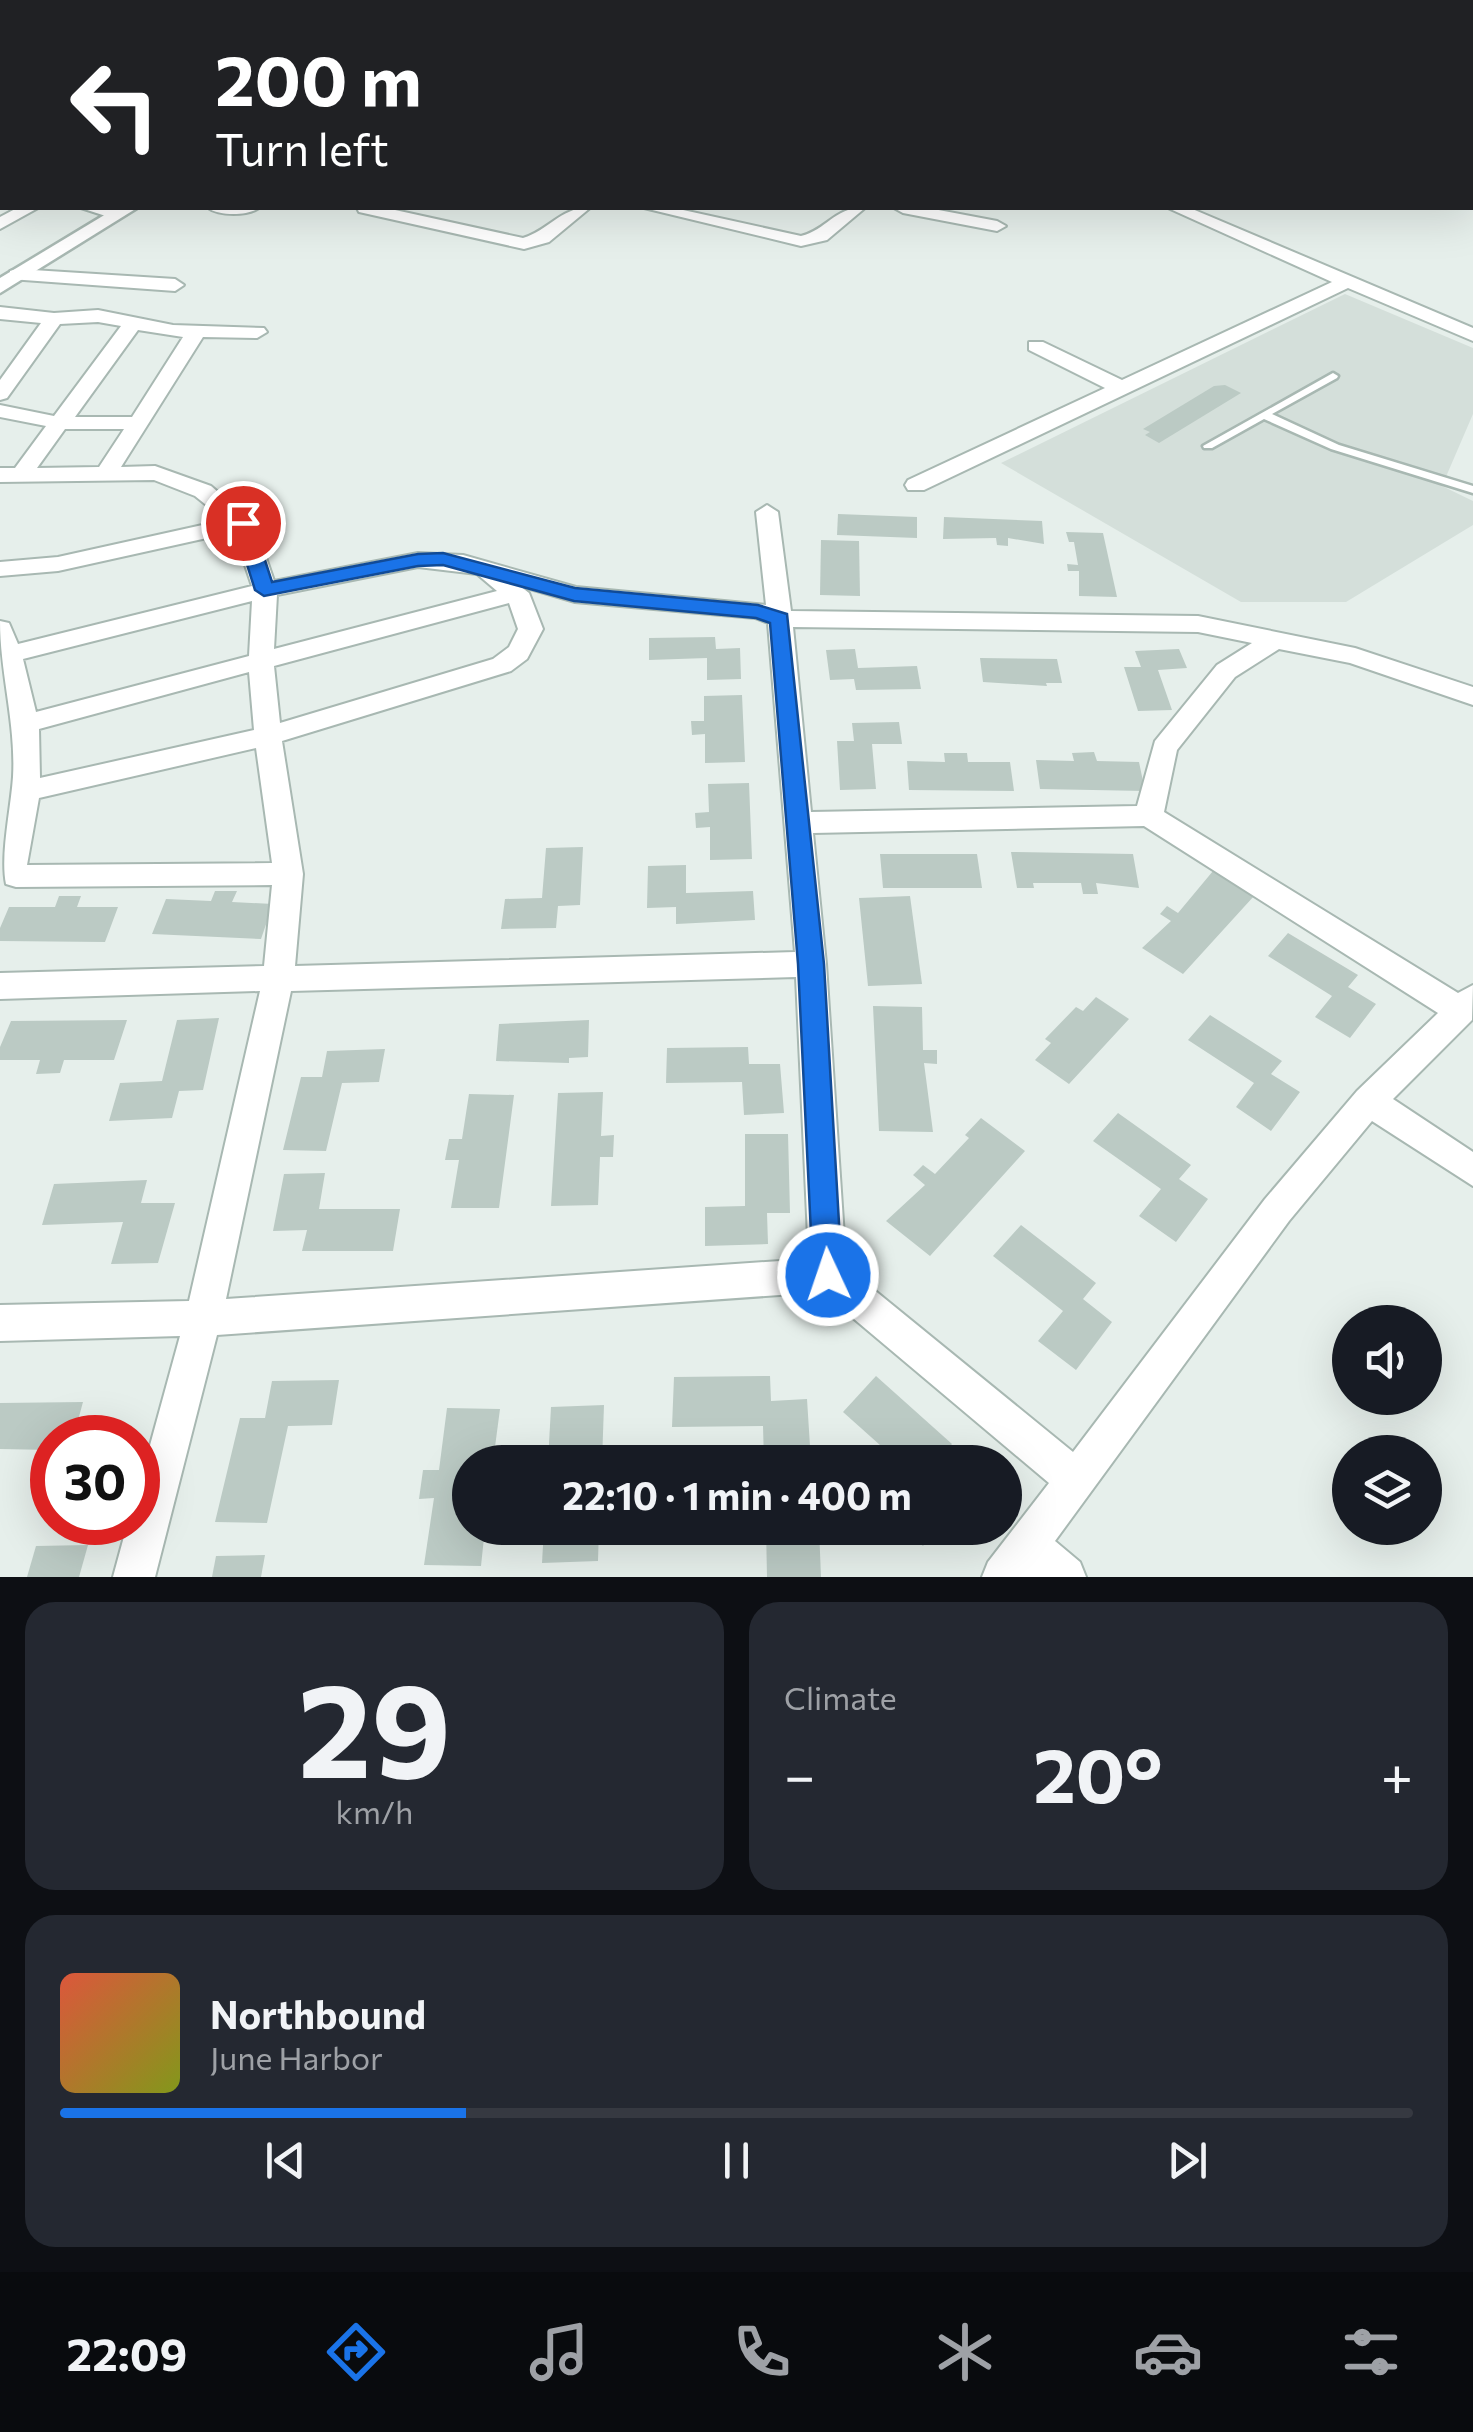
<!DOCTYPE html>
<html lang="en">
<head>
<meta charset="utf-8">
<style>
	:root { --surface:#171b24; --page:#242831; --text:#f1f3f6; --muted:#9ea1a6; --line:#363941; --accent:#1a73e8 }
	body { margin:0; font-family:Commissioner,sans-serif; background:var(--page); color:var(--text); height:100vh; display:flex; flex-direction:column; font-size:38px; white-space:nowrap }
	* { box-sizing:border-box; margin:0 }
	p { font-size:32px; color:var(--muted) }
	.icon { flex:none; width:55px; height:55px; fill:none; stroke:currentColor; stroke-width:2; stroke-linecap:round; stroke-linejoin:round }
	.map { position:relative; height:1577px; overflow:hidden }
	.sheet { display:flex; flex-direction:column; gap:25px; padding:25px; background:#0d0f14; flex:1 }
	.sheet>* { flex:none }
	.guide { position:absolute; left:0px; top:0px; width:1475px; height:210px; box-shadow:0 10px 40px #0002; background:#202124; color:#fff; overflow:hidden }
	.buttons { position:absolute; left:1332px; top:1305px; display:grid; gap:20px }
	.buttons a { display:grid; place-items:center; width:110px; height:110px; border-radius:50%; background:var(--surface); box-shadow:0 10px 40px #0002; font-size:50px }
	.speed { position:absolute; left:30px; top:1415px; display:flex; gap:20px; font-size:50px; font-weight:700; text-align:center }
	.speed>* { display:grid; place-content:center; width:130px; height:130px; border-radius:50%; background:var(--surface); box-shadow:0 10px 40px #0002; line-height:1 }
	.speed .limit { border:15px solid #d22; background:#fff; color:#111 }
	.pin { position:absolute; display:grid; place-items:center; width:85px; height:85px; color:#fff; margin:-42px; border:5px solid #fff; border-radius:50%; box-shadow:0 2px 10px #0007 }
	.me { position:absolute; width:110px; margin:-55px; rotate:357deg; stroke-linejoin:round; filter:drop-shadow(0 0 8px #0008) }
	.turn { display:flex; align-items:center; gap:35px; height:210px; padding:0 50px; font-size:45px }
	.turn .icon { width:130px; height:130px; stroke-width:2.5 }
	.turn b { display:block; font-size:70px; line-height:85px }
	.big { font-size:75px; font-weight:700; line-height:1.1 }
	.sheet .tile { flex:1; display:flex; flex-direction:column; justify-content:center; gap:15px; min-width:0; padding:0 35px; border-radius:30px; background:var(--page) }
	.sheet .dial { align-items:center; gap:0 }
	.dial b { font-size:130px; line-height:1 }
	.song { display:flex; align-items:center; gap:30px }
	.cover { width:120px; height:120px; border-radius:15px; background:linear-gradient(135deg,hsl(10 70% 55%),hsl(70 70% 35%)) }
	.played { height:10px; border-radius:5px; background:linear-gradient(90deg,var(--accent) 30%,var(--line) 30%) }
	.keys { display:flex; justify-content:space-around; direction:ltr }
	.heat { display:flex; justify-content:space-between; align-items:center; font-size:55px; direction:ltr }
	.sheet .tiles { flex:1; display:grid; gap:25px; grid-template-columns:1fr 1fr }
	.tile:last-child { grid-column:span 2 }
	.trip { position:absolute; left:452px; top:1445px; width:570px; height:100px; border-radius:50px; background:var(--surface); box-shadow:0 10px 40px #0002; font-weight:700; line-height:100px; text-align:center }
	.dock { display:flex; height:160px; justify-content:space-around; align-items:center; background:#090b0e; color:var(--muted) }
	.dock .icon { width:70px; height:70px }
	.dock .selected { color:var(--accent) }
	.dock b { font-size:45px; color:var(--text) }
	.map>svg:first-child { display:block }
	.built { fill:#d4dfda }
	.building { fill:#bbcac4 }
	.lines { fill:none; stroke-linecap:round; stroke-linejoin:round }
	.service-casing { stroke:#a8b8b2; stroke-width:5 }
	.minor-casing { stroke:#a8b8b2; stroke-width:4 }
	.tertiary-casing { stroke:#a8b8b2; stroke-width:5 }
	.service { fill:#fff; fill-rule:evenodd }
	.minor { fill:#fff; fill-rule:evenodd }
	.tertiary { fill:#fff; fill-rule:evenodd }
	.route { fill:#1a73e8; stroke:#114b97; stroke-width:2.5 }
</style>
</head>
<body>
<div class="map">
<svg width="1473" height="1577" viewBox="0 0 1473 1577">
	<rect width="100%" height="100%" fill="#e6efeb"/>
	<path class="built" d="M1345,294L1473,348V414L1442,486L1473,501V525L1346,602H1241L1001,463Z"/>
	<g class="building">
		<path d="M1225,385L1241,393L1159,443L1145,435L1150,432L1143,429L1214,386Z"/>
		<path d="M838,514L917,517V538L837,535Z"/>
		<path d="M944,517L1042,521L1044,544L1008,538V546L997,545L996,538L943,539Z"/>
		<path d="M1066,532L1103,533L1117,597L1079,596V571H1068L1067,564L1078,565L1074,542H1069Z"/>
		<path d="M821,540L859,541L860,596L820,595Z"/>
		<path d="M715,637L716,649L740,648L741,679L707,680V658L649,660V638Z"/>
		<path d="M855,649L858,668L917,666L921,689L856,690L854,679L830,680L826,650Z"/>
		<path d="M1179,649L1187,668L1158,670L1172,710L1138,711L1124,667H1141L1135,651Z"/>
		<path d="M980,658L1057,659L1062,683H1046L1047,686L983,682Z"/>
		<path d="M742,695L745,762L705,763V734L692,735L691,721H704V696Z"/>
		<path d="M899,722L902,744H872L876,789L840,790L837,741H854L852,723Z"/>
		<path d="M1094,752L1097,761L1139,762L1145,791L1040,789L1036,760L1074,761L1072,753Z"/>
		<path d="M944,753H967L968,762H1010L1014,791L909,790L907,761L945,762Z"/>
		<path d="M749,783L752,859L710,860V827L696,828L695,813L709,812L708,784Z"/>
		<path d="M583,847L580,905L558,906L556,928L501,929L505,899L542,898L546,848Z"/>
		<path d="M1011,852L1133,854L1139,888L1096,883L1098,894H1083L1081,883H1033L1034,888H1017Z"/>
		<path d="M880,854H977L982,888H883Z"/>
		<path d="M686,865V893L753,891L755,920L676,924V907L647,908L648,866Z"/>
		<path d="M1213,871L1254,896L1183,974L1142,948L1171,921L1160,914L1167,906L1178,913Z"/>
		<path d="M215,891H237L232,902L273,904L261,939L152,934L166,899L211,901Z"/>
		<path d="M59,896H81L77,907H118L105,942L0,941V928L9,907H55Z"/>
		<path d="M910,896L922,984L868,986L859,898Z"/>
		<path d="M1288,933L1358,975L1348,987L1376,1004L1350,1038L1315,1017L1332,996L1268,956Z"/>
		<path d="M1096,997L1129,1019L1069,1084L1035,1060L1051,1043L1045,1039L1076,1007L1083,1011Z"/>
		<path d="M873,1006L922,1007L923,1050H937V1064L924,1063L933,1132L879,1131Z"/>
		<path d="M1210,1015L1282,1061L1271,1074L1300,1092L1271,1131L1236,1107L1254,1083L1188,1040Z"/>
		<path d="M219,1018L203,1090L179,1091L172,1118L109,1121L120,1083L162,1081L177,1020Z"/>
		<path d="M127,1020L114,1060H64L60,1073L36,1074L40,1060H0V1047L11,1021Z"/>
		<path d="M589,1020L588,1057L569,1058V1063L496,1061L499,1024Z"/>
		<path d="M748,1047L749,1064H780L784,1113L744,1115L742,1082L666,1083L667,1048Z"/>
		<path d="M385,1049L379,1082L342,1083L326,1151L283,1150L301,1077H322L327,1051Z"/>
		<path d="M603,1092L601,1136L614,1135L613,1157H600L598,1205L551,1206L558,1093Z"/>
		<path d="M469,1094L514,1095L499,1208H451L459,1160H445L449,1139H462Z"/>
		<path d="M1118,1113L1191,1165L1179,1179L1208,1199L1176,1242L1139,1216L1161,1189L1093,1141Z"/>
		<path d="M981,1118L1025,1151L930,1256L886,1221L925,1185L913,1175L923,1165L935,1174L969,1138L965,1135Z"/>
		<path d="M745,1134H788L790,1213H767L768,1244L705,1246V1207L745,1206Z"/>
		<path d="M325,1173L319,1209H400L393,1251H302L307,1230L273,1231L284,1174Z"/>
		<path d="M147,1180L141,1203H175L158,1263L111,1264L123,1222L42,1225L54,1184Z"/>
		<path d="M1021,1225L1096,1283L1083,1299L1112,1322L1076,1370L1038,1341L1063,1311L993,1256Z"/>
		<path d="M770,1376L771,1401L807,1399L811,1462H764L763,1426L672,1427L674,1377Z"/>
		<path d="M876,1376L952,1444L936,1462H899L843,1412Z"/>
		<path d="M339,1380L332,1425L288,1426L267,1523L215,1522L240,1418H265L272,1381Z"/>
		<path d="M83,1402L77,1424L120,1423L116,1438H52V1450L0,1449V1403Z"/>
		<path d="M604,1405L602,1462H548L551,1407Z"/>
		<path d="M447,1408L500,1409L493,1462H470V1528H485L481,1566L424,1565L434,1498L419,1499L423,1470H439Z"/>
		<path d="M544,1528H599L598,1561L542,1563Z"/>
		<path d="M766,1528H819L821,1577H767Z"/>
		<path d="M903,1528H938L923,1546Z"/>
		<path d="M88,1545L79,1577H27L36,1546Z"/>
		<path d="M265,1555L261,1577H212L216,1556Z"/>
	</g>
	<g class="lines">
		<g class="service-casing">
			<path id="service" d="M1333,373L1338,376L1337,378L1272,414L1339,445L1473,486V493L1331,449L1264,419L1212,448H1204L1203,446Z"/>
		</g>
		<g class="minor-casing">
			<g id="minor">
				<path d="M4,0H24L26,2H6Z"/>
				<path d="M192,0H216L218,2H194Z"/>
				<path d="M462,0H486L488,2H464Z"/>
				<path d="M581,0H602L604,2H583Z"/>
				<path d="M1364,0H1378V2H1365Z"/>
				<path d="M1385,0H1427L1429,2H1387Z"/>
				<path d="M1447,0H1461V2H1448Z"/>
				<rect x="1472" y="80" width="1" height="10"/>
				<path d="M2,103V114L0,115V104Z"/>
				<path d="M2,137V147L0,148V138Z"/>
				<rect x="1472" y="158" width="1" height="11"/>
				<path d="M17,208H38L0,229V217Z"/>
				<path d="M81,208H110L124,214L115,219Z"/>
				<path d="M208,208H259C248,216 219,216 208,208Z"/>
				<path d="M357,208H386L523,238C549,230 562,206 590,208L549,242L524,249L359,212Z"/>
				<path d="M644,208H674L801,236C828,229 835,206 865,208L827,240L801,246Z"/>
				<path d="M894,208H928L997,221L1006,226L997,231L903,213Z"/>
				<path d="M1168,208H1190L1473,328V341L1348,288L924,490H908L905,485L908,480L1105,388L1029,350V342H1043L1122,380L1332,282Z"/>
				<path d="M17,269L175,279L184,285L175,291L10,279V271Z"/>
				<path d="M0,307L54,313L98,310L173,325L264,328L267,332L257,338L203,337L121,467L155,466L211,486L254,523L274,581L418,553L463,555L576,587L766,605L756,512L767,505L778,512L791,611L1198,616L1355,648L1473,687V705L1350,663L1279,649L1235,677L1177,750L1164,812L1458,993L1473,985L1472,1020L1393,1099L1473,1152V1186L1372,1121L1289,1221L1055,1541L1080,1562L1086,1577H982L988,1562L1049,1483L822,1292L217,1335L155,1577H113L128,1522H138V1489L180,1336L0,1341V1305L189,1301L260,991L0,999V973L264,966L272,885L16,887L6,884C0,855 11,808 13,777C16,723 0,674 0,621L9,623L18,644L252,586L234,532L58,571L0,576V562L58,557L225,520L195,496L154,480L0,482V468H15L46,426L0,417V405L54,416L121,326L98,322L60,324L7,398L0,400V380L41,323L0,319ZM138,330L183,337L132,417H75ZM65,429H124L99,467L37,468ZM418,567L477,574L497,591L274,649L277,595ZM520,586L575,602L755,618L768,623L795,952L295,966L303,874L282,741L511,671L527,659L543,629L529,593ZM252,601L249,656L36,712L23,659ZM509,603L518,629L509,647L493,659L280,723L274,666ZM793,627L1198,632L1252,643L1217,665L1155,741L1137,806L811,812ZM249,672L254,730L40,778L39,729ZM256,748L272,863L27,865L39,798ZM1144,826L1438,1013L1357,1091L1265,1199L1073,1452L846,1267L826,964L813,833ZM796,977L809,1259L226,1299L291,991Z"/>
			</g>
		</g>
		<g class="tertiary-casing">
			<path id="tertiary" d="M116,208H137L0,293V278Z"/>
		</g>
		<use href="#service" class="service"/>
		<use href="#minor" class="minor"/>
		<use href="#tertiary" class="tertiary"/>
	</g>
	<path class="route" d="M243,517L253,523L272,582L418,554L443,553L575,588L758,605L787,614L824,964L842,1275L838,1285L828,1289L817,1285L813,1275L798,964L770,623L756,618L574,601L443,565L418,566L264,596L255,590L234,523Z"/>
</svg>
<div class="buttons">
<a><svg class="icon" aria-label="sound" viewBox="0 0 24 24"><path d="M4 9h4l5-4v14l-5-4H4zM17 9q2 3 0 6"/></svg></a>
<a><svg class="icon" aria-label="layers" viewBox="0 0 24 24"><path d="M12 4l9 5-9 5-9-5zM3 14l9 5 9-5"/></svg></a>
</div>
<div class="speed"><div class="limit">30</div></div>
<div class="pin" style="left:243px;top:523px;background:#d93025"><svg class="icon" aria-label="arrive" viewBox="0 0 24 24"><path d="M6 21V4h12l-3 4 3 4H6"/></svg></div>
<svg class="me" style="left:828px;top:1275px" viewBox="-20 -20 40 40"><circle r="17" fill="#1a73e8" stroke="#fff" stroke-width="3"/><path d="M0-11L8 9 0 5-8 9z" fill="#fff"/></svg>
<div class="trip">22:10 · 1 min · 400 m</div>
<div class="guide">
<div class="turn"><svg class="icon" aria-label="left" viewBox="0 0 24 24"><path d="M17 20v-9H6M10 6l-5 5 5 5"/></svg><div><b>200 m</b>Turn left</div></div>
</div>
</div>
<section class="sheet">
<div class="tiles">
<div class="tile dial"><b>29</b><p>km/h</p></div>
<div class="tile"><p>Climate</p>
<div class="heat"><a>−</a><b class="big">20°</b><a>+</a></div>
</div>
<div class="tile">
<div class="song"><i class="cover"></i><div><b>Northbound</b><p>June Harbor</p></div></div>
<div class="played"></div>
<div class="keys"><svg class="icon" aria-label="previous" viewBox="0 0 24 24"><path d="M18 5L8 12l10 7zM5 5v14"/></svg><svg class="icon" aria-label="pause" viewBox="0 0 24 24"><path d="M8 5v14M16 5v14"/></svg><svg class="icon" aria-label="next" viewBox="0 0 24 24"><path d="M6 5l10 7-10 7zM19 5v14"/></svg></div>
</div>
</div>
</section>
<nav class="dock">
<b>22:09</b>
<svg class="icon selected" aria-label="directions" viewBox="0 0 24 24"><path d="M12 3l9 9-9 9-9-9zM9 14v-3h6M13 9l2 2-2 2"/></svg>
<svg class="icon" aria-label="music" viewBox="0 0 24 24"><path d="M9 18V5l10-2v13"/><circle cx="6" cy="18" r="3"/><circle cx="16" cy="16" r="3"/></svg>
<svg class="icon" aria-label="phone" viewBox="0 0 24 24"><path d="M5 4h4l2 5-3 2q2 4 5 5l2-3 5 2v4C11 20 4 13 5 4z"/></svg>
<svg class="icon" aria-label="climate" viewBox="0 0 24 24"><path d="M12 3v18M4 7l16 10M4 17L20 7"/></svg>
<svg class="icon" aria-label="car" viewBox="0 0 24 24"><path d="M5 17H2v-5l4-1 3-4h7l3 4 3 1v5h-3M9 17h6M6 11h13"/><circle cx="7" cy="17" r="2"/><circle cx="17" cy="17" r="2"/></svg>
<svg class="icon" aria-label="filters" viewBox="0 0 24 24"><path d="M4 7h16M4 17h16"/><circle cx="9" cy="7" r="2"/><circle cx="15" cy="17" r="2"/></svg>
</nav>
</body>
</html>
